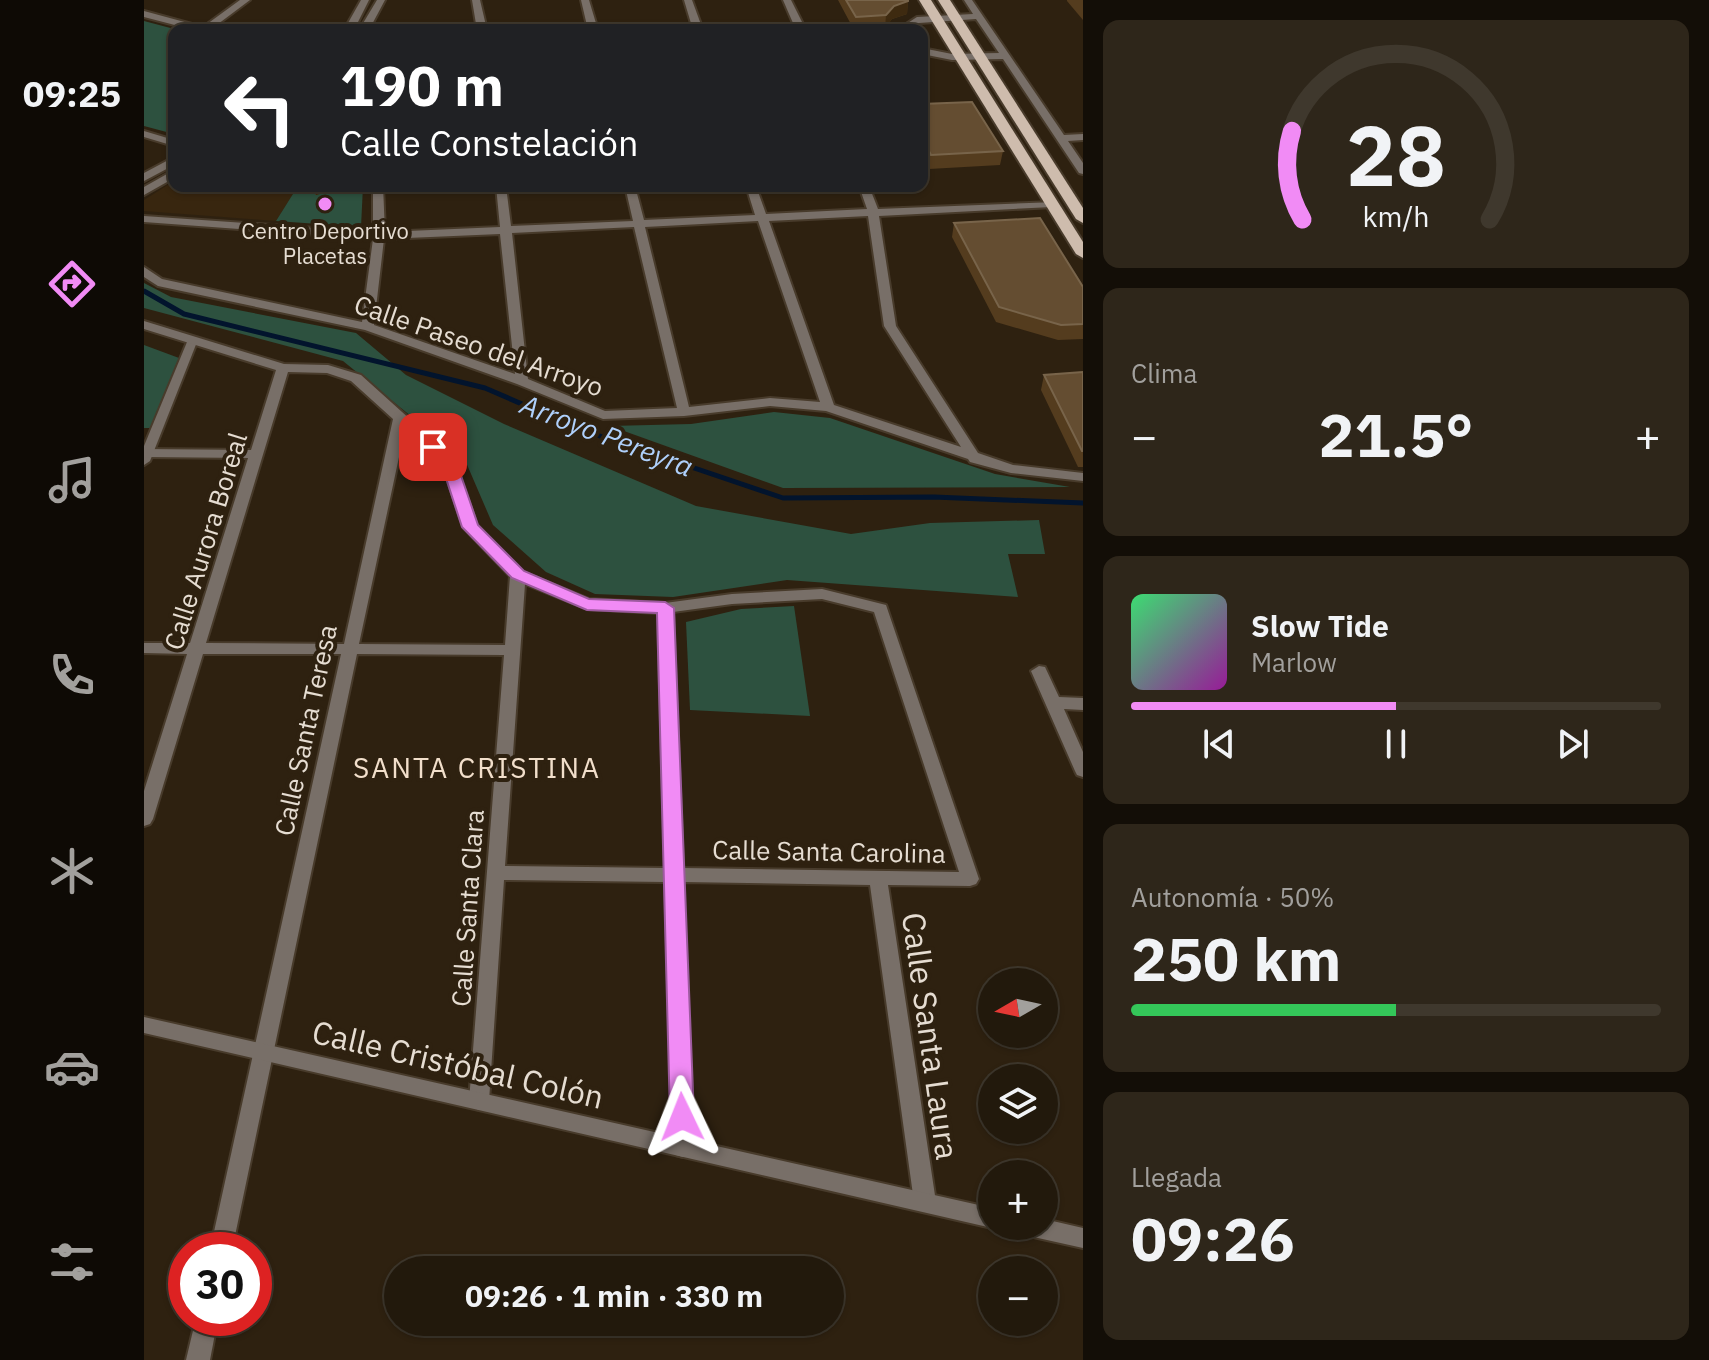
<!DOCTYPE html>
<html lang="es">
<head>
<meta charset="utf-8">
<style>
	:root { --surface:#22190c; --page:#2e261a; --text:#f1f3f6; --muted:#a2a09d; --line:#3f382d; --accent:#f18bf5 }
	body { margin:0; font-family:"IBM Plex Sans",sans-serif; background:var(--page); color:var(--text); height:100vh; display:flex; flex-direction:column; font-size:30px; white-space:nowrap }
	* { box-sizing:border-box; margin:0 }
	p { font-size:26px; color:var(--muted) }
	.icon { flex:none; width:44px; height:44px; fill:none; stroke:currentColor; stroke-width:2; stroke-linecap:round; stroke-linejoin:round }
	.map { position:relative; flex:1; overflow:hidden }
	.sheet { display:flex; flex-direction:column; gap:20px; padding:20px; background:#130e07; width:626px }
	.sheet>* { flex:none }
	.hud { position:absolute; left:24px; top:24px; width:760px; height:168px; border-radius:16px; box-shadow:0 2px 6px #0004,0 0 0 2px var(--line); background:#202124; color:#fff; overflow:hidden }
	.needle { width:52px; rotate:261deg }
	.fabs { position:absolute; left:834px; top:968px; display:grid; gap:16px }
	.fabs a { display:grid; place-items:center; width:80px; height:80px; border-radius:50%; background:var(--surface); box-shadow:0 2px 6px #0004,0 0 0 2px var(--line); font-size:40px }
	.speed { position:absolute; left:24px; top:1232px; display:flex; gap:16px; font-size:40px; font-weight:700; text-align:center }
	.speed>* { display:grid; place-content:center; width:104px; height:104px; border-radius:50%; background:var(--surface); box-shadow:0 2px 6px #0004,0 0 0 2px var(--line); line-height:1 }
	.speed .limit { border:12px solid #d22; background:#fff; color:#111 }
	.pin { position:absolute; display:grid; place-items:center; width:68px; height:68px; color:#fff; margin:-34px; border-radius:16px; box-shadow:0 4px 12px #0006 }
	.me { position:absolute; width:88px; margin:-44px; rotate:358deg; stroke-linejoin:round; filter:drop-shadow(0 0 6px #0008) }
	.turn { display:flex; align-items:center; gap:28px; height:168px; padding:0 40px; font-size:36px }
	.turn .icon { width:104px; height:104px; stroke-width:2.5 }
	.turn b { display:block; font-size:56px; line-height:68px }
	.big { font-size:60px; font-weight:700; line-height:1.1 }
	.sheet .tile { flex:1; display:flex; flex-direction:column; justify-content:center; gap:12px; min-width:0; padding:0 28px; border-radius:16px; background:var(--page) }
	.sheet .dial { align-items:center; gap:0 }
	.dial svg { height:208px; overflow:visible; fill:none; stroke:var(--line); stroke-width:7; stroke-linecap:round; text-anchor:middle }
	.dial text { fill:var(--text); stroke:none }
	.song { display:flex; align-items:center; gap:24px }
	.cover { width:96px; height:96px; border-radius:12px; background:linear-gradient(135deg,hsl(140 70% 55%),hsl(300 70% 35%)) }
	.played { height:8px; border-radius:4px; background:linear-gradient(90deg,var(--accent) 50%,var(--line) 50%) }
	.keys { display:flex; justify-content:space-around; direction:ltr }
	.heat { display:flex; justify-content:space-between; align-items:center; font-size:44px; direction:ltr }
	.charge { height:12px; border-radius:6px; background:linear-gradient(90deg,#34c759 50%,var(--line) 0) }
	.trip { position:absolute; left:240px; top:1256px; width:460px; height:80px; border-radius:40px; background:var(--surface); box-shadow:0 2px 6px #0004,0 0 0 2px var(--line); font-weight:700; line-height:80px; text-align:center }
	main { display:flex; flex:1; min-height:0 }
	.menu { display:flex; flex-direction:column; width:144px; justify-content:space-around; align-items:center; background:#0e0a05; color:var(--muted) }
	.menu .icon { width:56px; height:56px }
	.menu .selected { color:var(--accent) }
	.menu b { font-size:36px; color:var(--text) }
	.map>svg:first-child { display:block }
	.built { fill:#38260f }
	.green { fill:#2d513f }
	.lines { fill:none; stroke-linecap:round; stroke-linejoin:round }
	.stream { stroke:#02142d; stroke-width:5 }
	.pedestrian-casing { stroke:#483b2b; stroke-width:4 }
	.minor-casing { stroke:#483b2b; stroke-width:4 }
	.tertiary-casing { stroke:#483b2b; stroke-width:4 }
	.primary-casing { stroke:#483b2b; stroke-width:4 }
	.pedestrian { fill:#786f68; fill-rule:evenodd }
	.minor { fill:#786f68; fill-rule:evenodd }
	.tertiary { fill:#786f68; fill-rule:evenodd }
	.primary { fill:#cebcad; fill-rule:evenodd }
	.wall { fill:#543c1e }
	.shaded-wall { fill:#3e2a10 }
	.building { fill:#644d31; stroke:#78644a; stroke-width:2 }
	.route { fill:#f18bf5; stroke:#9d5a9f; stroke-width:2 }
	.poi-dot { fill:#f18bf5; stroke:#2e2110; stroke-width:3 }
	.labels { text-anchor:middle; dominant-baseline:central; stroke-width:8; stroke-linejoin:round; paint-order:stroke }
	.far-poi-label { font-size:22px; fill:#e6ddd2; stroke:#2e2110 }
	.street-label { font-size:26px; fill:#e6ddd2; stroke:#2e2110 }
	.water-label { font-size:28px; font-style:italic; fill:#afd0fb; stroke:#2e2110 }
	.neighbourhood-label { font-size:28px; letter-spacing:2px; fill:#f2dfcb; stroke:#2e2110 }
	.near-street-label { font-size:32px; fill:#e6ddd2; stroke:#2e2110 }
</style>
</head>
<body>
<main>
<nav class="menu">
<b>09:25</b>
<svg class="icon selected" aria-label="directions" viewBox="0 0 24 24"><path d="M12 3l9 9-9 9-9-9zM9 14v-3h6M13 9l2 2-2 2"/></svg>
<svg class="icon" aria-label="music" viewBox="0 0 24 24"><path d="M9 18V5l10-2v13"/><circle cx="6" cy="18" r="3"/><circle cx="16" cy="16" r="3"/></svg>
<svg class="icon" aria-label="phone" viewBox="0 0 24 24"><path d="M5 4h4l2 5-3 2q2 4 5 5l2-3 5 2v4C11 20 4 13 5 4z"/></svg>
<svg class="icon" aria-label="climate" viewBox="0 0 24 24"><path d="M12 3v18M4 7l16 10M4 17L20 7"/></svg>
<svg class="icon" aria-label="car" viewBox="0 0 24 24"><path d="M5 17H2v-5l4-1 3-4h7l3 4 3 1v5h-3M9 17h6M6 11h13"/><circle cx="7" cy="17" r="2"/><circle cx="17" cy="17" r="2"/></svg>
<svg class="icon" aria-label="filters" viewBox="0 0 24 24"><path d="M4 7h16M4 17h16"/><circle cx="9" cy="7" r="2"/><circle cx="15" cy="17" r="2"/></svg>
</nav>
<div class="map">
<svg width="939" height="1360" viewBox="0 0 939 1360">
	<rect width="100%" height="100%" fill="#2e2110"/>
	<path class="built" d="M30,181V186H154L132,221L0,211V200Z"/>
	<g class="green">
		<path d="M0,21L34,30H30V134L0,126Z"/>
		<path d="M154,186H219L217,227L132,221Z"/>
		<path d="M0,283L27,297L212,333L262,375L360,424L552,506L707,534L786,523L895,520L901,554H864L874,597L643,580L529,597L451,594L402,572L349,525L321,460L199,361L0,308Z"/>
		<path d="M0,345L35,358L6,428H0Z"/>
		<path d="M630,412L686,418L851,474L926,487L639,488L466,426L547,424Z"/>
		<path d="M650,606L666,716L546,710L542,622L597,609Z"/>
	</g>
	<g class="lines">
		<path class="stream" d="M0,291L40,314L341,388L438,430L639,498L790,497L939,503"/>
		<g class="pedestrian-casing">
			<path id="pedestrian" d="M48,339L53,342L6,461L0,465V446L43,342Z"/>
		</g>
		<g class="minor-casing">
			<g id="minor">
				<path d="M96,0H106L66,30H50L0,17V11L59,27Z"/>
				<path d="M328,0H336L343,30H333Z"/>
				<path d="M437,0H445L454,30H444Z"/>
				<path d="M540,0H548L559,30H549Z"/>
				<path d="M639,0H647L662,30H652Z"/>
				<path d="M820,0H828L920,135L939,134V140L924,141L939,163V174L935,173L859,59L808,60L778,54V48L808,54L855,53L832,19L775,23L764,30H753L773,17L829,14Z"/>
				<path d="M0,131L30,140V146L0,137Z"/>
				<path d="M229,186H239L241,232L356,227L352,186H362L367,226L489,221L481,186H491L500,220L611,215L602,186H612L622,214L723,209L715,186H725L734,209L912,202V206L908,207L735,216L752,326L834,453L869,465L939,473V481L867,473L826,462L824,459L682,411L626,406L540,416L459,419L373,384L221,330L14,286L0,277V267L18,279L218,322L229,239L0,222V216L229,232ZM724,216L740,326L817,447L690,405L625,221ZM614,221L676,402L626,398L545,407L501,227ZM490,227L533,408L461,411L384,379L368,233ZM356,234L371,374L230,325L240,239Z"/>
				<path d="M0,321L140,364L184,365L217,375L309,458L333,525L379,572L445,599L521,603L588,594L678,589L742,605L835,879L832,884L826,886L744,885L792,1202L789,1209L781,1212L773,1209L770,1202L726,885L539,882L549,1148L546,1155L539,1157L532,1155L529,1148L521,882L360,880L345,1101L342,1107L335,1110L328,1107L325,1101L360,655L213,654L88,1250H66L197,654H59L9,819L6,824L0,826V791L43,654L0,653V643H46L104,458L0,457V449L107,450L132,370L0,329ZM144,372L183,373L207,381L249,419L200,644L62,643ZM261,429L298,463L319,527L366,576L361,645L215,644ZM381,584L443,609L514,613L521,868L361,866ZM678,599L730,612L815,872L539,868L529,612L588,604Z"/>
				<path d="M895,666L901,667L915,697L939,698V710L920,709L939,752V777L933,775L931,771L887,671Z"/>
				<path d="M52,1318H74L66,1360H42Z"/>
			</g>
		</g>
		<g class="tertiary-casing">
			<g id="tertiary">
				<path d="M217,0H225L210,30H200Z"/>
				<path d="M233,0H241L225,30H215Z"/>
				<path d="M30,157V165L0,181V173Z"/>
				<path d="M30,170V178L0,195V187Z"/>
				<path d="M0,1017L848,1208V1226H853L848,1228L0,1033Z"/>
				<path d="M900,1219L939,1228V1248L885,1236L877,1233L874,1226H900Z"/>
			</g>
		</g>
		<g class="primary-casing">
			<g id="primary">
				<path d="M775,0H787L939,242V258L932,254Z"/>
				<path d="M794,0H806L939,208V223L932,219Z"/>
			</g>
		</g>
		<use href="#pedestrian" class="pedestrian"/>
		<use href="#minor" class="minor"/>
		<use href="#tertiary" class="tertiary"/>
		<use href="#primary" class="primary"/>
	</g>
	<g class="wall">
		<path d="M694,0H764L763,14L748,19L741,28L710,30Z"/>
		<path d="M923,0H939V20L923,1Z"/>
		<path d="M778,104L859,151L856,165L785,169L778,156Z"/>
		<path d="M55,186H149L144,193L56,189Z"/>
		<path d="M161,186H202L172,195Z"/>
		<path d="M810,223L939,287V339L914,340L852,322L808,237Z"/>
		<path d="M939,372V467H934L897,390L900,375Z"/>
	</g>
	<g class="shaded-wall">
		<path d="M764,1L763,14L748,19L741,28L742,15L750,6Z"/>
		<path d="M142,186H149L144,193Z"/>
		<path d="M176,186H202L172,195L171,187Z"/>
	</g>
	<g class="building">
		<path d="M702,0H764V1L750,6L742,15L712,17Z"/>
		<path d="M828,102L859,151L787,155L778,138V104Z"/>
		<path d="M896,218L939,287V324L917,325L855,307L810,223Z"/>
		<path d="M939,372V451H938L900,375Z"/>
	</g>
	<path class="route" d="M289,443L312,461L334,525L380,571L445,599L521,602L530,608L550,1117L546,1125L538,1128L530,1125L526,1117L513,613L443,610L368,578L318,527L297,463L282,447Z"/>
	<circle class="poi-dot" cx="181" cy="204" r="8"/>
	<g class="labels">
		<g class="far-poi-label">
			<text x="181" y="230">Centro Deportivo<tspan x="181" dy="25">Placetas</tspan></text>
		</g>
		<g class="street-label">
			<text transform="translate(335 345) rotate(19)">Calle Paseo del Arroyo</text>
			<text transform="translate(61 541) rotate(-73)">Calle Aurora Boreal</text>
			<text transform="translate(161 730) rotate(-78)">Calle Santa Teresa</text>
			<text transform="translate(685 851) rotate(1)">Calle Santa Carolina</text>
			<text transform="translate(323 908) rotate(-86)">Calle Santa Clara</text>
		</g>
		<g class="water-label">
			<text transform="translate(463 435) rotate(21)">Arroyo Pereyra</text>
		</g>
		<g class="neighbourhood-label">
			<text x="333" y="767">SANTA CRISTINA</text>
		</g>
		<g class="near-street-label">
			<text transform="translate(787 1036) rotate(82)">Calle Santa Laura</text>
			<text transform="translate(314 1064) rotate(13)">Calle Cristóbal Colón</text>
		</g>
	</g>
</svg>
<div class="fabs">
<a><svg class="needle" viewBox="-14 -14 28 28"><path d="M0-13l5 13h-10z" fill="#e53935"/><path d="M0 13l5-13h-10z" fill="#a2a09d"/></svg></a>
<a><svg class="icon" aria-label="layers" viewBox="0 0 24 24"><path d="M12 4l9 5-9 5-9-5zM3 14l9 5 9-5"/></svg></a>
<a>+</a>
<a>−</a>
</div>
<div class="speed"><div class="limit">30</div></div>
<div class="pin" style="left:289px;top:447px;background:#d93025"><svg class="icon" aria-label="arrive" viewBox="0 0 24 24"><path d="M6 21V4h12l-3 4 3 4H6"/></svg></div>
<svg class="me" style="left:538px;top:1117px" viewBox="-20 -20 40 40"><path d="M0-17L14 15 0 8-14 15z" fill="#f18bf5" stroke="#fff" stroke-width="4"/></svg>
<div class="trip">09:26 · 1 min · 330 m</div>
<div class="hud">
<div class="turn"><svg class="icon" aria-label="left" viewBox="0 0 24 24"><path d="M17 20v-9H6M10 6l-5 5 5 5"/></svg><div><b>190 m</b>Calle Constelación</div></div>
</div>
</div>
<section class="sheet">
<div class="tile dial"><svg viewBox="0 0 100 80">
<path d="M14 69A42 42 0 1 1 86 69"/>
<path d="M14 69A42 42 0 0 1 10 35" stroke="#f18bf5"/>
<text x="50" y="56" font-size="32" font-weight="700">28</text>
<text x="50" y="72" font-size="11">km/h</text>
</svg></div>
<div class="tile"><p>Clima</p>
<div class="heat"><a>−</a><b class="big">21.5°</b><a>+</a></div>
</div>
<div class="tile">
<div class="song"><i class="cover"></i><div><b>Slow Tide</b><p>Marlow</p></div></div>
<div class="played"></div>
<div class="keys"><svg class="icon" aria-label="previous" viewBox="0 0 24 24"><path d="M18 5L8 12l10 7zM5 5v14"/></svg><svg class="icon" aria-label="pause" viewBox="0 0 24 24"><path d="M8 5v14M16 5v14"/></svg><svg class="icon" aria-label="next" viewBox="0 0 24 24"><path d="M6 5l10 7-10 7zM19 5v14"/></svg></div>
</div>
<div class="tile"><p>Autonomía · 50%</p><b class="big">250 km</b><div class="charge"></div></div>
<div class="tile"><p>Llegada</p><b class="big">09:26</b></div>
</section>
</main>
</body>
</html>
